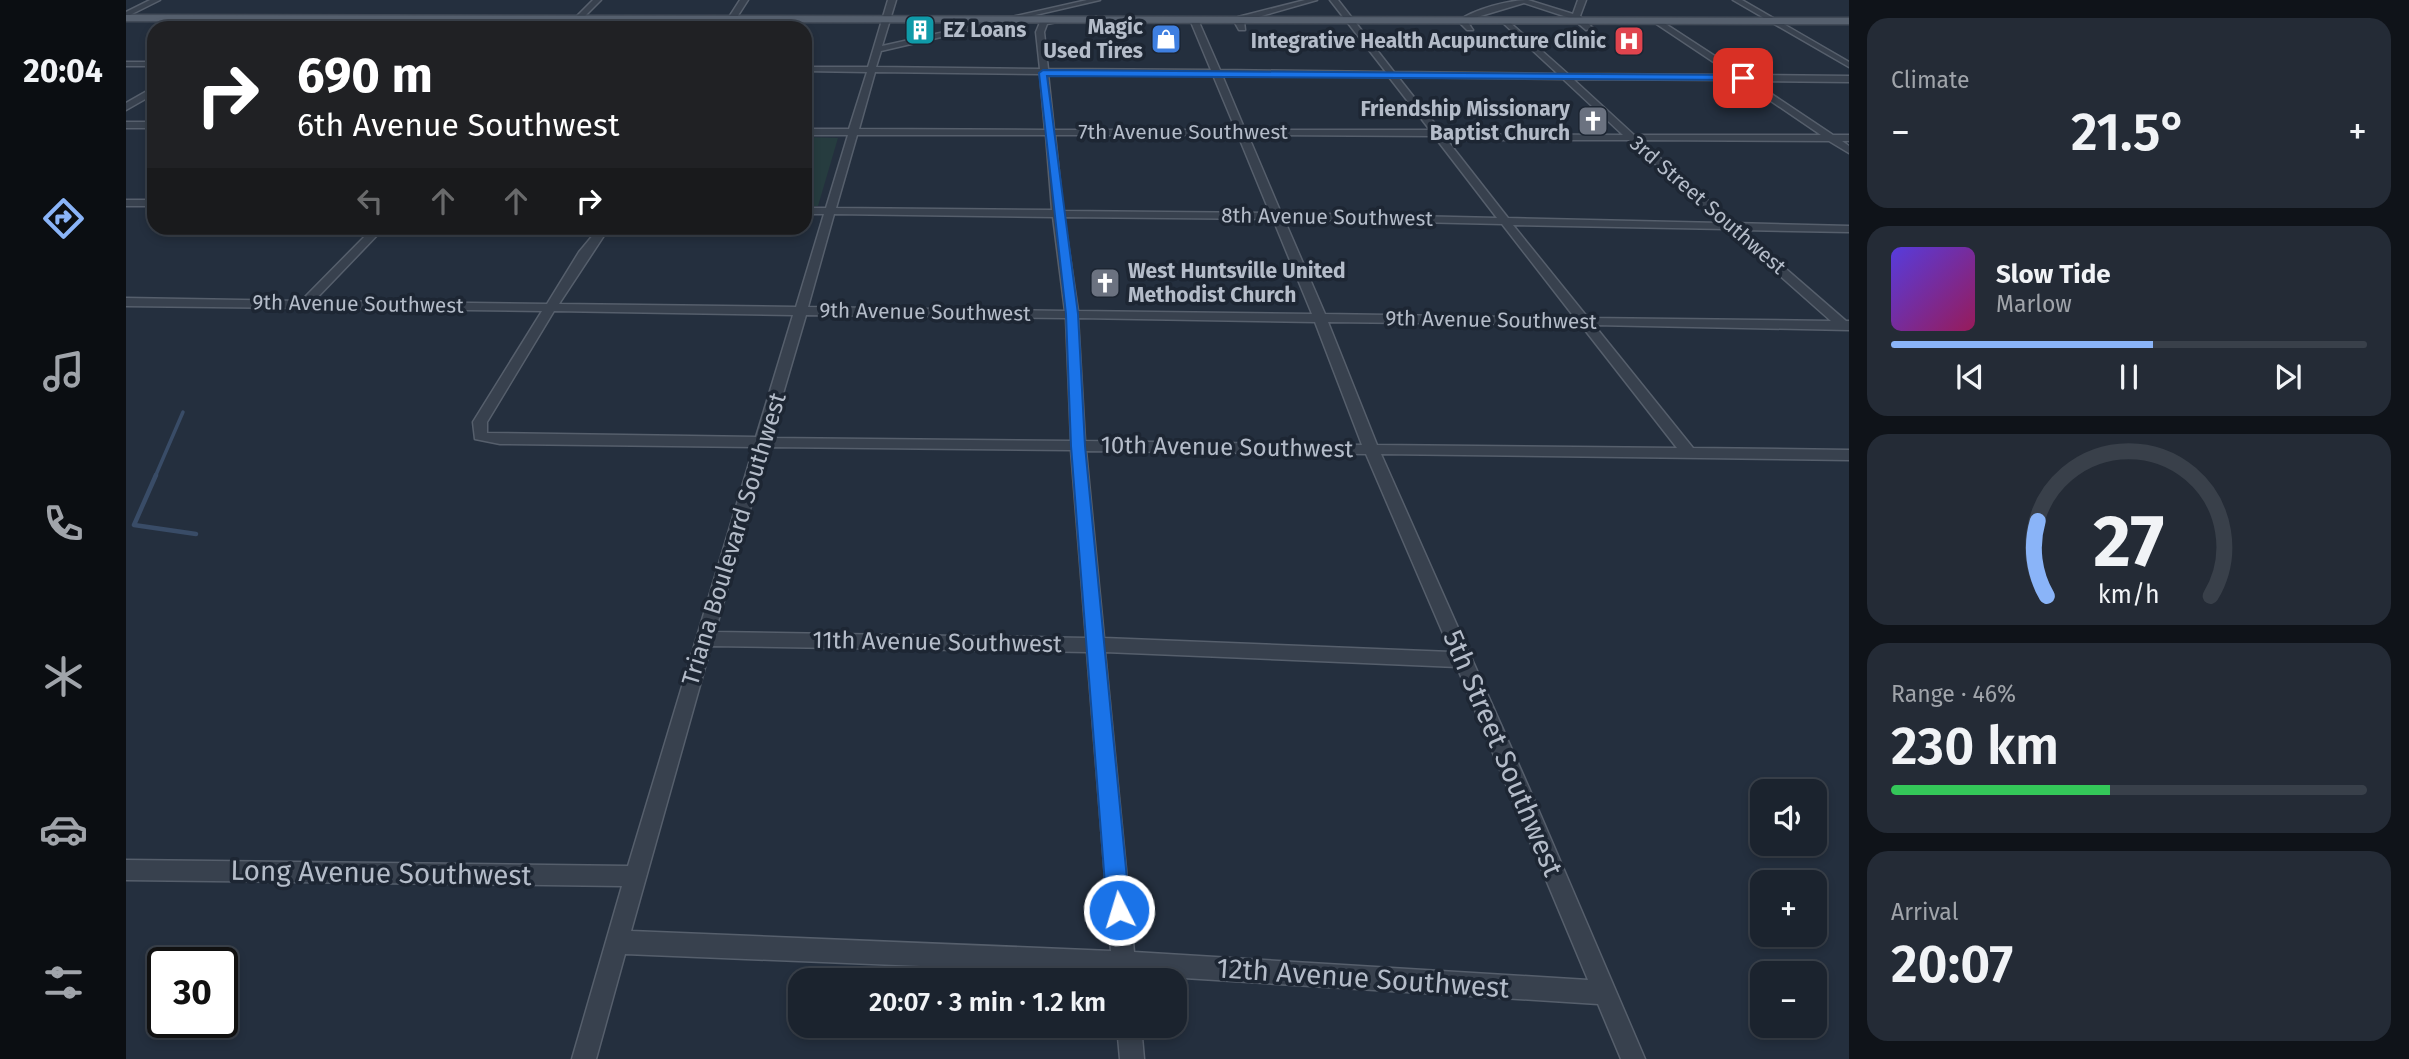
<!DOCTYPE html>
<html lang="en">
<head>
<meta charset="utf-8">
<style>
	:root { --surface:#1b232e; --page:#242b36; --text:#f1f3f6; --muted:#a0a4aa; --line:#39404a; --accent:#8ab4f8 }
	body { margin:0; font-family:"Fira Sans",sans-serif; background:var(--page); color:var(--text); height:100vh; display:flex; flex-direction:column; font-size:26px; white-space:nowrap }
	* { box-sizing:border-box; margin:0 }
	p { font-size:23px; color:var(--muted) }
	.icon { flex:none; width:38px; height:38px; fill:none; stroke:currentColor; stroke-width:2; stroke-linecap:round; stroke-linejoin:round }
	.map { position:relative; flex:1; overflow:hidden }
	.sheet { display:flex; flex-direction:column; gap:18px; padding:18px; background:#0f1319; width:560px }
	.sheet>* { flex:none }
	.guide { position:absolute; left:21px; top:21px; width:665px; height:214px; border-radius:21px; box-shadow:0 4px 10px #0003,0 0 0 2px var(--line); background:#202124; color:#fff; overflow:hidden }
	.buttons { position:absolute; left:1624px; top:779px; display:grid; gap:14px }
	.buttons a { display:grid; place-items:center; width:77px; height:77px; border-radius:14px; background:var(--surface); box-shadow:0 4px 10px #0003,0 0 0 2px var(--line); font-size:35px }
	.speed { position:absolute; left:21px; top:947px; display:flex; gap:14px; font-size:35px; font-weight:700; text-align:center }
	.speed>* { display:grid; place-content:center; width:91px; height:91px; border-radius:50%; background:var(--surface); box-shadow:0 4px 10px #0003,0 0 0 2px var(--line); line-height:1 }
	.speed .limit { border:4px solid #111; border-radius:10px; background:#fff; color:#111 }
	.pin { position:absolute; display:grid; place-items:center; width:60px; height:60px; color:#fff; margin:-30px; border-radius:14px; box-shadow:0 4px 10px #0006 }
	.me { position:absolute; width:77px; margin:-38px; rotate:355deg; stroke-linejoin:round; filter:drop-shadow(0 0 5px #0008) }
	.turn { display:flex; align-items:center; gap:24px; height:147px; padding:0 35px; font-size:32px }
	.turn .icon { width:91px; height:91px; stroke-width:2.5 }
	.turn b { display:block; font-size:49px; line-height:60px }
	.lanes { display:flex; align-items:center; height:66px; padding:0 35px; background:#0003; justify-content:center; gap:35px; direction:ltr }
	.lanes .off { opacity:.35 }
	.big { font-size:52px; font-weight:600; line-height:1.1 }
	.sheet .widget { flex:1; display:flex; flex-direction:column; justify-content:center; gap:10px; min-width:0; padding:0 24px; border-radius:21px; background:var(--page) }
	.sheet .dial { align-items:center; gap:0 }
	.dial svg { height:182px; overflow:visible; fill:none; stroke:var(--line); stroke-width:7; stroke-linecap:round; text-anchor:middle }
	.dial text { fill:var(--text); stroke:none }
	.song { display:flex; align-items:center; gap:21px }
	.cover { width:84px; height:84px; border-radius:10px; background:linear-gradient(135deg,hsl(250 70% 55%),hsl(330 70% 35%)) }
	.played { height:7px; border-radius:4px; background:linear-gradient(90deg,var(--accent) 55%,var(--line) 55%) }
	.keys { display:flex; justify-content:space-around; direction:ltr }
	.heat { display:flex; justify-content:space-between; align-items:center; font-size:38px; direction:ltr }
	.charge { height:10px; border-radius:5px; background:linear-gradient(90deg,#34c759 46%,var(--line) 0) }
	.trip { position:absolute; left:662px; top:968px; width:399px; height:70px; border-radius:21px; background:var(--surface); box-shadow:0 4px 10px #0003,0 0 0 2px var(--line); font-weight:600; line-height:70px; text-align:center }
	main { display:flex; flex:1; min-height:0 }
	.menu { display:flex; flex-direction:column; width:126px; justify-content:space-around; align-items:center; background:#0b0e12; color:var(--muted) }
	.menu .icon { width:49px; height:49px }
	.menu .on { color:var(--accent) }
	.menu b { font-size:32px; color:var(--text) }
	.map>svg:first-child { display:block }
	.green { fill:#263c3f }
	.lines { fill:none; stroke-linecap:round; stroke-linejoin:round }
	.stream-far1 { stroke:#394c67; stroke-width:3.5 }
	.stream { stroke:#394c67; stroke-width:4.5 }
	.minor-casing { stroke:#565f6c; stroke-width:3 }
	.major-casing { stroke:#414a57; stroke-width:3 }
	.minor { fill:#38414e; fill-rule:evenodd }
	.major { fill:#56606e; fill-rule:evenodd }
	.route { fill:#1a73e8; stroke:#114b97; stroke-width:2 }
	.labels { text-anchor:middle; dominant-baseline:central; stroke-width:7; stroke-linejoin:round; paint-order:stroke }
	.far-poi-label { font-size:21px; font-weight:bold; fill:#b4bcc9; stroke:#1d2633; text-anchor:end }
	.far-street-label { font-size:21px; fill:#b4bcc9; stroke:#1d2633 }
	.street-label { font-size:24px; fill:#b4bcc9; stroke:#1d2633 }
	.near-street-label { font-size:28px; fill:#b4bcc9; stroke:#1d2633 }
</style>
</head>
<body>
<main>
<nav class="menu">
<b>20:04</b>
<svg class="icon on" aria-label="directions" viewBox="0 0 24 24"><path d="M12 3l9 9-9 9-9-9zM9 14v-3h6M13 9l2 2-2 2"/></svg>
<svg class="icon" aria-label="music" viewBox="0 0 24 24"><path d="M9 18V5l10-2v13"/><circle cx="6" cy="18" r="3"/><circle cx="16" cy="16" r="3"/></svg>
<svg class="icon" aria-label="phone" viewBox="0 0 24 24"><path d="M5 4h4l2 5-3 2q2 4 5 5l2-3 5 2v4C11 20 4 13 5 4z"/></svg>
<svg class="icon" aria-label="climate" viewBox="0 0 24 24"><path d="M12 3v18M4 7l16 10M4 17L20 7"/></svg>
<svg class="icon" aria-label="car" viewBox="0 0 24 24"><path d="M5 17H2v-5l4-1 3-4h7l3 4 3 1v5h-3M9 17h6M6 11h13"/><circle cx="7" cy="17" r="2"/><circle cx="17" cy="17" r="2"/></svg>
<svg class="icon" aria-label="filters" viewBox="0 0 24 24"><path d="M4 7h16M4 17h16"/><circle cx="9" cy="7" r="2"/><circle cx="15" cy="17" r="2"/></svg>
</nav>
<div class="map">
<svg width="1723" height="1059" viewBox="0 0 1723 1059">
	<rect width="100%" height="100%" fill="#242f3e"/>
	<path class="green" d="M679,137L712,138L692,206H679Z"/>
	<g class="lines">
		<path class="stream-far1" d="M29,477L57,412"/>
		<path class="stream" d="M30,475L8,525L70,534"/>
		<g class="minor-casing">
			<g id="minor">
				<path d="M24,0H34L0,17V12Z"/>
				<path d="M467,0H475L447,28H439Z"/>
				<path d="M614,0H622L604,28H596Z"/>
				<path d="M762,0H770L756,46L961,0H974L755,51L750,67L914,69L910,32L915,20L928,18L931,22L921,24L918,32L922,69L1085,70L1065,22L1069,20L1073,22L1094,70L1260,72L1204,0H1212L1268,72L1432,74L1377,23L1380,19L1442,74L1607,75L1529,23L1532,19L1618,75L1723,76V82L1626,81L1707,135H1723V141H1716L1723,146V153L1703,141L1514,140L1607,223L1723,226V232L1615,230L1720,321H1723V330L1468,325L1567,448L1723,450V460L1255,454L1403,788L1519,1059H1495L1472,1004L1010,975L1011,980H987V974L499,954L470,1059H446L496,886L0,880V860L502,866L628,447L374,444L349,439L347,422L416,311L0,306V298L175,301L247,228H258L188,301L421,304L453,252L473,228H483L433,304L670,307L698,214H679V208H700L722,135H679V129H723L741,72L679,71V67H742ZM749,72L914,74L919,130L733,129ZM922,74L1087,75L1110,130H928ZM1096,75L1263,77L1304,130H1119ZM1272,77L1437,79L1497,135L1317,134ZM1447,79L1614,80L1695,135H1508ZM731,135H920L926,210L710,208ZM929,135H1112L1144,213L937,211ZM1122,135L1308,136L1371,218L1155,213ZM1321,140H1503L1594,223L1382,218ZM708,214L927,217L939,311L682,307ZM938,217L1147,219L1186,314L952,311ZM1158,219L1376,224L1449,318L1199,314ZM1387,225L1601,229L1705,321L1462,318ZM428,311L667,315L630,437L361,433V422ZM680,315L940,318L945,441L644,438ZM952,318L1189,322L1236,445L959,441ZM1202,322L1455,325L1551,448L1251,445ZM642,447L945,450L960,638L589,632ZM960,451L1240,454L1325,652L978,638ZM585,646L961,652L985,951L505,931ZM979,652L1331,667L1462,980L1008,952Z"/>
				<path d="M1179,0H1191L1118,21L1119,30H1113L1108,21L1112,17Z"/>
				<path d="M1402,0L1447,14L1452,0H1460L1454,16L1467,28L1460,30L1447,19L1398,3L1348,18L1341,21L1347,30H1341L1332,21C1349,9 1383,0 1402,0Z"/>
				<path d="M1607,0H1616L1723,62V67Z"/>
				<rect x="0" y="62" width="28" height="4"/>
				<path d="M28,87V94L0,110V103Z"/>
				<rect x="0" y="122" width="28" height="6"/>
				<rect x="0" y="200" width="28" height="6"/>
				<path d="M991,1026H1015L1018,1059H994Z"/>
			</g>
		</g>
		<g class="major-casing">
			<path id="major" d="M0,15L1723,18V24L0,21Z"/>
		</g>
		<use href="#minor" class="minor"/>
		<use href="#major" class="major"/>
	</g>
	<path class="route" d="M917,70L1617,75L1621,78L1617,80L921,76L952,314L959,446L1004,910L1000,917L993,921L985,917L981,910L945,446L940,314L913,73Z"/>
	<defs>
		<g id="building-square" transform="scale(1.575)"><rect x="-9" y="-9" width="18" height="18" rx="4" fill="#0f9aa8" stroke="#1d2633"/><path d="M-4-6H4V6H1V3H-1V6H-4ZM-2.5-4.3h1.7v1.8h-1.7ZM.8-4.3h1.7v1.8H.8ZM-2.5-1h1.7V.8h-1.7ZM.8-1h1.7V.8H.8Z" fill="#fff"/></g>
		<g id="shop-square" transform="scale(1.575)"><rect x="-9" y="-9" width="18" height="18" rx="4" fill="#3f7fe0" stroke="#1d2633"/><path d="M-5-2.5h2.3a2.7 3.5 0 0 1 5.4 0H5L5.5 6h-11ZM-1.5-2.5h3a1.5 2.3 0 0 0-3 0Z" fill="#fff"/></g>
		<g id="hospital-square" transform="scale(1.575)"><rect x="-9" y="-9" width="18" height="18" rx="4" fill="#e0444e" stroke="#1d2633"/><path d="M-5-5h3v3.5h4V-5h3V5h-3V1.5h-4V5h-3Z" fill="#fff"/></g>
		<g id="church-square" transform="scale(1.575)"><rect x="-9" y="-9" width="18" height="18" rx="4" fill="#6b7280" stroke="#1d2633"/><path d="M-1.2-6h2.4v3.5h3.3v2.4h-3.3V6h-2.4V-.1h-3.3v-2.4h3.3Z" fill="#fff"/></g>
	</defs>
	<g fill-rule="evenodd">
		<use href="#building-square" x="794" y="30"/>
		<use href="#shop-square" x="1040" y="39"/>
		<use href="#hospital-square" x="1503" y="41"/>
		<use href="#church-square" x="1467" y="121"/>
		<use href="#church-square" x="979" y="283"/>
	</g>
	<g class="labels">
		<g class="far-poi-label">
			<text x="1017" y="27">Magic<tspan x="1017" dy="24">Used Tires</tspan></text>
			<text x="817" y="30" text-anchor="start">EZ Loans</text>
			<text x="1480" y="41">Integrative Health Acupuncture Clinic</text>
			<text x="1444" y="109">Friendship Missionary<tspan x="1444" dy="24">Baptist Church</tspan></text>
			<text x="1002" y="271" text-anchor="start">West Huntsville United<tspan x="1002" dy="24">Methodist Church</tspan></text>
		</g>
		<g class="far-street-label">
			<text x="1057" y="132">7th Avenue Southwest</text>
			<text transform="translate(1582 205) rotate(41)">3rd Street Southwest</text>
			<text transform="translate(1201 217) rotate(1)">8th Avenue Southwest</text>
			<text transform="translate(232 304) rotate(1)">9th Avenue Southwest</text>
			<text transform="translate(799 312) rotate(1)">9th Avenue Southwest</text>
			<text transform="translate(1365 320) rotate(1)">9th Avenue Southwest</text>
		</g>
		<g class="street-label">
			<text transform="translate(1101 447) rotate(1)">10th Avenue Southwest</text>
			<text transform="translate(608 539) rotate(-73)">Triana Boulevard Southwest</text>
			<text transform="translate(811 642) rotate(1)">11th Avenue Southwest</text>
		</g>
		<g class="near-street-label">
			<text transform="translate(1377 753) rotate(67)">5th Street Southwest</text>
			<text transform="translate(255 873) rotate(1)">Long Avenue Southwest</text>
			<text transform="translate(1237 978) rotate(4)">12th Avenue Southwest</text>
		</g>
	</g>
</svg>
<div class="buttons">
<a><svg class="icon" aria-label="sound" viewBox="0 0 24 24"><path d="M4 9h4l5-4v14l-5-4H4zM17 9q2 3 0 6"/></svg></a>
<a>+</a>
<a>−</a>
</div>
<div class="speed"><div class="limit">30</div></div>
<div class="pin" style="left:1617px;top:78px;background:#d93025"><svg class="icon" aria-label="arrive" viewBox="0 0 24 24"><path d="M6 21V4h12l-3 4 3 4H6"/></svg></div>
<svg class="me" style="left:993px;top:910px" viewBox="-20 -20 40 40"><circle r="17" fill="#1a73e8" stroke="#fff" stroke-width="3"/><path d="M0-11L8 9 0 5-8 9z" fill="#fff"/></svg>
<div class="trip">20:07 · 3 min · 1.2 km</div>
<div class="guide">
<div class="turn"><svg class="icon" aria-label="right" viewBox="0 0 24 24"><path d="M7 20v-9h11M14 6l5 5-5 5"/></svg><div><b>690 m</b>6th Avenue Southwest</div></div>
<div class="lanes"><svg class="icon off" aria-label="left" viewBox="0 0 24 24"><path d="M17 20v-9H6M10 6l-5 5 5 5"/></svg><svg class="icon off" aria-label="ahead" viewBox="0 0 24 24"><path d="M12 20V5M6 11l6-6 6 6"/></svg><svg class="icon off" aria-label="ahead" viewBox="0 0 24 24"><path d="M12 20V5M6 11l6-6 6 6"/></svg><svg class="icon" aria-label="right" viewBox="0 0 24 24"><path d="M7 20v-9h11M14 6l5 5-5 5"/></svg></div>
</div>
</div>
<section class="sheet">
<div class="widget"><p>Climate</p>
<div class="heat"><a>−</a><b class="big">21.5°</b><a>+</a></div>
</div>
<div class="widget">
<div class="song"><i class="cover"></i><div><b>Slow Tide</b><p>Marlow</p></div></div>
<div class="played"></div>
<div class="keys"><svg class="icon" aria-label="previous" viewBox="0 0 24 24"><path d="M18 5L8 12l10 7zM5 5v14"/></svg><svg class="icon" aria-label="pause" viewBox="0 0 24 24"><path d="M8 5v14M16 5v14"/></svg><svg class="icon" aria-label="next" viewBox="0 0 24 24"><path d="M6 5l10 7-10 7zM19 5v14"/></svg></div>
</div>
<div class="widget dial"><svg viewBox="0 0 100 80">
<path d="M14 69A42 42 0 1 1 86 69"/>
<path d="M14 69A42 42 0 0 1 10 36" stroke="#8ab4f8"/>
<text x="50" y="56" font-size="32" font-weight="700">27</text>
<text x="50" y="72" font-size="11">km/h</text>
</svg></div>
<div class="widget"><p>Range · 46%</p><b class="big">230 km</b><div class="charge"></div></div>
<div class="widget"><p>Arrival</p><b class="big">20:07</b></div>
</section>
</main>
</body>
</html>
